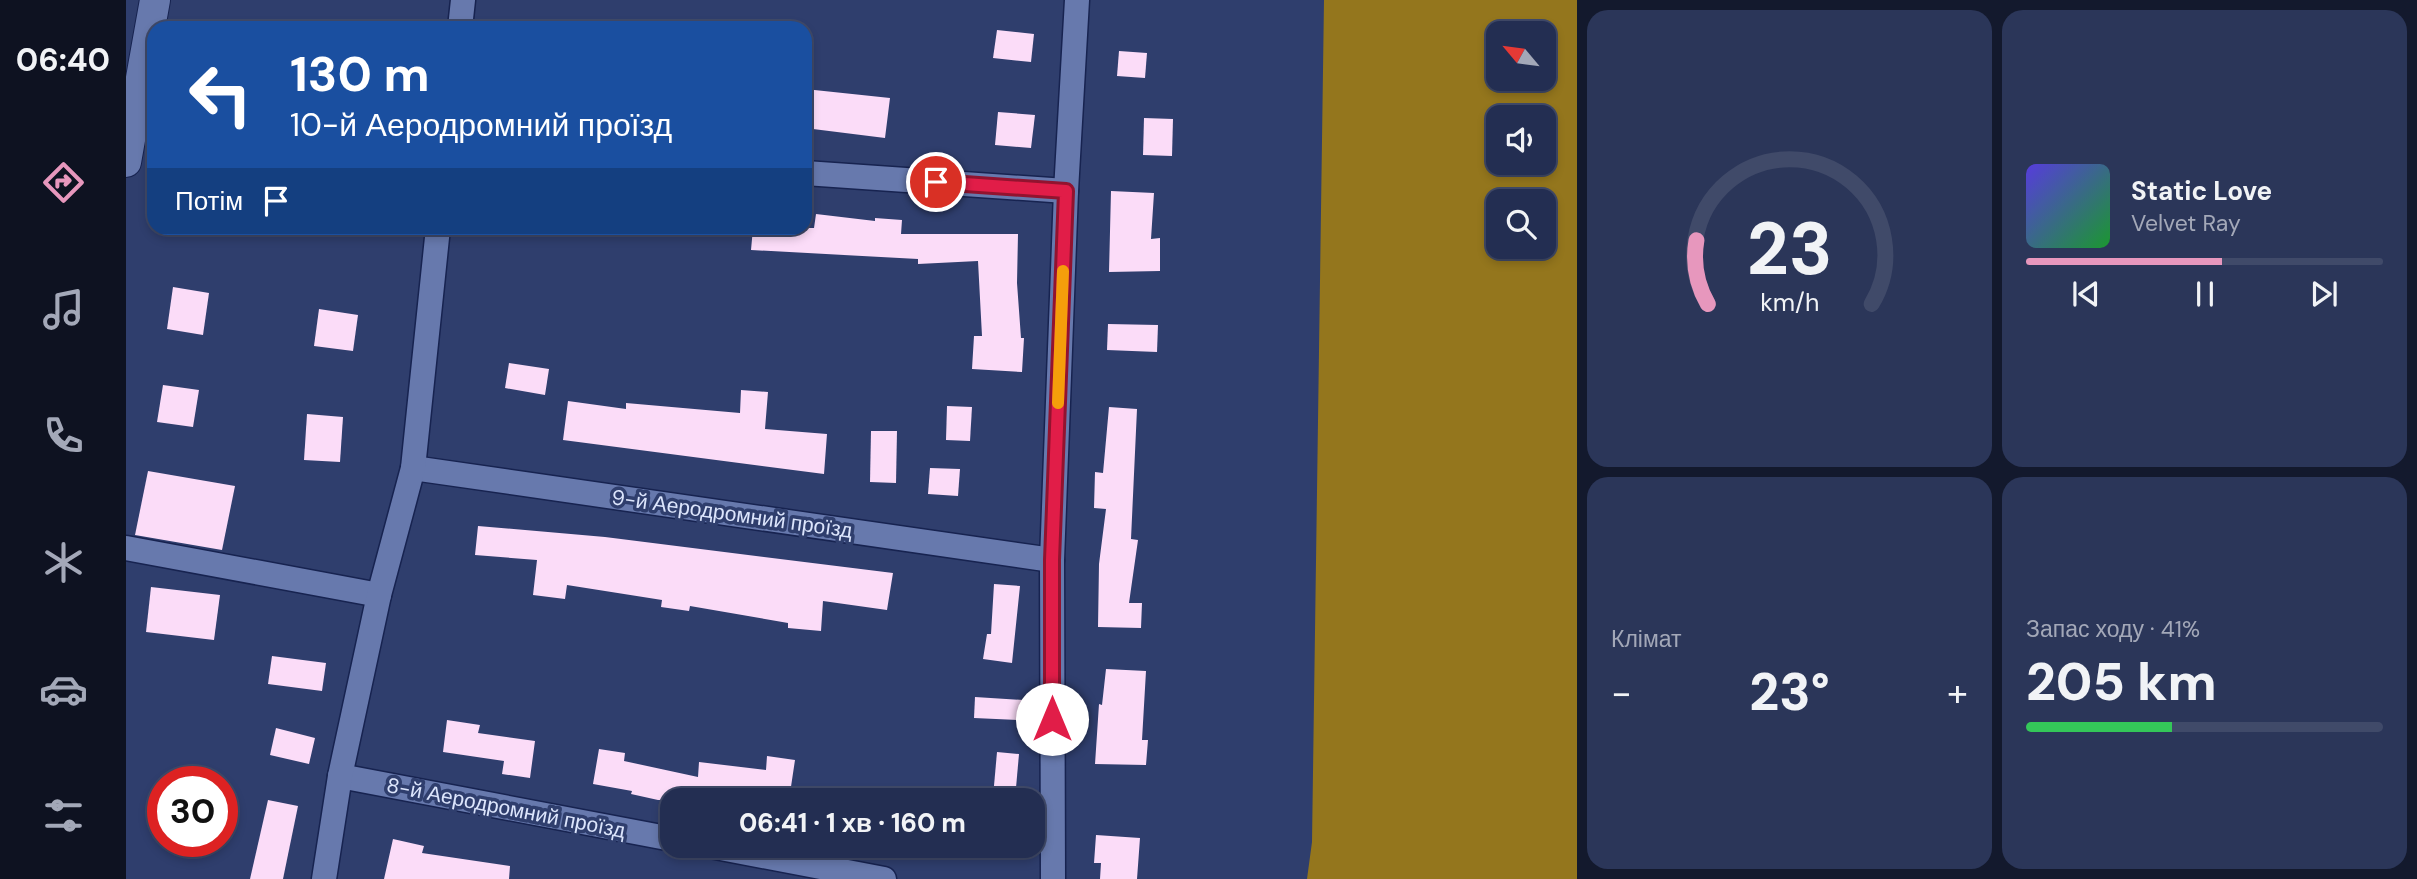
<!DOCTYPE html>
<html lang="uk">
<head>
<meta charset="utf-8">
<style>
	:root { --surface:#232e52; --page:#2b3659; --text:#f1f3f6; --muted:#a3a8b8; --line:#404a69; --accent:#e797bd }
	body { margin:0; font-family:"DM Sans",sans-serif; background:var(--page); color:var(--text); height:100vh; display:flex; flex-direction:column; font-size:26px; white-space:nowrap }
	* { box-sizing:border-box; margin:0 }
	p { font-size:23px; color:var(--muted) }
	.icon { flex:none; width:38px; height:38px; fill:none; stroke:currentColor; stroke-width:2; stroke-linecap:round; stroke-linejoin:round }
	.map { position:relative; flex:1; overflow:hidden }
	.sheet { display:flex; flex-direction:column; gap:10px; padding:10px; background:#13192d; width:840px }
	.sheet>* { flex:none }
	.top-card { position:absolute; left:21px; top:21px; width:665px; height:214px; border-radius:21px; box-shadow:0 4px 10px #0003,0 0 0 2px var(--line); background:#1a4fa0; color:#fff; overflow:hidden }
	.needle { width:46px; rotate:299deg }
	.controls { position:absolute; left:1360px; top:21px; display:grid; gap:14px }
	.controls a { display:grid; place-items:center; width:70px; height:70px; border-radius:14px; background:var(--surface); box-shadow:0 4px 10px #0003,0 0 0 2px var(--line); font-size:35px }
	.speed { position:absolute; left:21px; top:766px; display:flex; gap:14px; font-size:35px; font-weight:700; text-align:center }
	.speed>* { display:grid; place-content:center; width:91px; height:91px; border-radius:50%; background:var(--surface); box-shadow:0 4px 10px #0003,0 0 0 2px var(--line); line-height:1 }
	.speed .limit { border:10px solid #d22; background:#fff; color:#111 }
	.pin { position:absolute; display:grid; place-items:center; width:60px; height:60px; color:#fff; margin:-30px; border:4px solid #fff; border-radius:50%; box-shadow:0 2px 7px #0007 }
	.me { position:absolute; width:77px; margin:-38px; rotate:0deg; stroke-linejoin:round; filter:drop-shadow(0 0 5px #0008) }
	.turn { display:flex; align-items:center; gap:24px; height:147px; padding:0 28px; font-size:32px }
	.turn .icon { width:91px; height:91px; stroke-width:2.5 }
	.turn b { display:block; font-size:49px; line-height:60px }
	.then { display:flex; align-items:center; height:66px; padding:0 28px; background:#0003; gap:14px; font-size:26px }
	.big { font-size:52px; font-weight:800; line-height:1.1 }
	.sheet .tile { flex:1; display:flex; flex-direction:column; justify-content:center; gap:10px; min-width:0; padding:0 24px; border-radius:21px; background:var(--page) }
	.sheet .dial { align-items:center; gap:0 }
	.dial svg { height:182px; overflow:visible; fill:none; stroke:var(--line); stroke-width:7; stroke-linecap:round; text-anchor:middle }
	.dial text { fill:var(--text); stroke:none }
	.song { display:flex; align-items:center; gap:21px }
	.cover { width:84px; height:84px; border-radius:10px; background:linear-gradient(135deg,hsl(250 70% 55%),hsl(130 70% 35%)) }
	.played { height:7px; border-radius:4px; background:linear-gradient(90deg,var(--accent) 55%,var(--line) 55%) }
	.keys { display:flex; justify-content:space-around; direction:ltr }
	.heat { display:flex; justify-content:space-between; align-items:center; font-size:38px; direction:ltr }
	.charge { height:10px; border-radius:5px; background:linear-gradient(90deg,#34c759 41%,var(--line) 0) }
	.sheet .tiles { flex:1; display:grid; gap:10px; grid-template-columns:repeat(2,1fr) }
	.trip { position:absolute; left:534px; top:788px; width:385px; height:70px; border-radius:21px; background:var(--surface); box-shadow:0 4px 10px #0003,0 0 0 2px var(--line); font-weight:800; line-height:70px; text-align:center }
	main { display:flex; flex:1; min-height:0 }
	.menu { display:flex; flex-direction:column; width:126px; justify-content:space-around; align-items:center; background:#0e1221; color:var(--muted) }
	.menu .icon { width:49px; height:49px }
	.menu .current { color:var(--accent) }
	.menu b { font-size:32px; color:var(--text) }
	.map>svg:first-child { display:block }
	.forest { fill:#94761d; fill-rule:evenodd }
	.building { fill:#fbdcf8 }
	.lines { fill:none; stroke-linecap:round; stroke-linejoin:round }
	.minor-casing { stroke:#172350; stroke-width:27 }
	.tertiary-casing { stroke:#172350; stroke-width:32 }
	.minor { stroke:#6779ad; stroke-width:24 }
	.tertiary { stroke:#6779ad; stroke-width:30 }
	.route-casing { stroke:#92132f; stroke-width:18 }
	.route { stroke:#e11d48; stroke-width:12 }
	.slow { stroke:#f59e0b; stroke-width:12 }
	.labels { text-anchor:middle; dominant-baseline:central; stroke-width:7; stroke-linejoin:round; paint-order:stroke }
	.street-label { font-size:21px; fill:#dce5fc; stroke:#2f3e6d }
</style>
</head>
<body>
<main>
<nav class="menu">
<b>06:40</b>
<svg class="icon current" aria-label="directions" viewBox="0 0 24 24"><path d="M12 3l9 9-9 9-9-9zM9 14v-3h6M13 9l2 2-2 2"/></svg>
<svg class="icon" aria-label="music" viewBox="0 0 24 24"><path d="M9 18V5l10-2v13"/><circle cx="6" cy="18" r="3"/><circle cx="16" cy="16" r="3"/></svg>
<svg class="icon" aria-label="phone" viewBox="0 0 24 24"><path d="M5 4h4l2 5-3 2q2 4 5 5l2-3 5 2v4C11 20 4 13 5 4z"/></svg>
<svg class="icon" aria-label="climate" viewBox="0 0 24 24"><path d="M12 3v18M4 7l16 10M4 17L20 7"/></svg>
<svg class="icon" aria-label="car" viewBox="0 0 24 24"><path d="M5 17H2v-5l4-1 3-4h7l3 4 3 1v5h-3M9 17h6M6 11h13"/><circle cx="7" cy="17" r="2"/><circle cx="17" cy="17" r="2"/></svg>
<svg class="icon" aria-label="filters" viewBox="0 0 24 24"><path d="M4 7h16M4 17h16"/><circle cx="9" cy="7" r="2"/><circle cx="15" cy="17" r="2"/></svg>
</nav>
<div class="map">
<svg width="1451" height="879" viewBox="0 0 1451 879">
	<rect width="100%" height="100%" fill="#2f3e6d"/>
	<path class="forest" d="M1198,0H1451V879H1181L1186,842ZM1372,33H1418V79H1372ZM1372,117H1418V163H1372ZM1372,201H1418V247H1372Z"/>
	<g class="building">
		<path d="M871,30L908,34L905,62L867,58Z"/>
		<path d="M993,51L1021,53L1019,78L991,76Z"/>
		<path d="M679,89L764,98L759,138L679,128Z"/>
		<path d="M872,112L909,115L905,148L869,145Z"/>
		<path d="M1018,118L1047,119L1046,156L1017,155Z"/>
		<path d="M985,191L1028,193L1025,239L1034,238V271L983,272Z"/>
		<path d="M690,214L749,221V218L776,220L775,234H892L891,283L895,338H898L896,372L846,369L848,336H856L852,261L792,264V259L625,250L627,228H688Z"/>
		<path d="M47,287L83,293L77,335L41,329Z"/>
		<path d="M193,309L232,315L227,351L188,346Z"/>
		<path d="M982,324L1032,325L1031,352L981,350Z"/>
		<path d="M383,363L423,369L419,395L379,388Z"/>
		<path d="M37,385L73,390L67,427L31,422Z"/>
		<path d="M615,390L642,392L639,429L701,434L698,474L437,440L442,401L500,409V403L614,413Z"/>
		<path d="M821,406L846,407L844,441L820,440Z"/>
		<path d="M983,407L1011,409L1005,539L1012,540L1003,603H1016L1015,628L972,627L973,564L980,509L968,508L969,472L977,473Z"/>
		<path d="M181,414L217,417L214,462L178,460Z"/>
		<path d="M745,431H771L770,483L744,482Z"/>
		<path d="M804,468L834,469L832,496L802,494Z"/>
		<path d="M22,471L109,486L96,550L9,535Z"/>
		<path d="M352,526L479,537L767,573L761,610L697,601L695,631L662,628V623L564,606L563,611L535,607L536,600L441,585L439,599L407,595L411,560L349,555Z"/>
		<path d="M868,584L894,586L886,663L857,659L861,634H865Z"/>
		<path d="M25,587L94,595L88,640L20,632Z"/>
		<path d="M146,656L200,663L196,691L142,684Z"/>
		<path d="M980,669L1020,671L1016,740H1022L1020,765L969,764L973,704L976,705Z"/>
		<path d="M849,697L912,701V721L848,718Z"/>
		<path d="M321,720L354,725L352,733L409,741L404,778L376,774L378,761L317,752Z"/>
		<path d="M150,728L189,738L183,764L144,755Z"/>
		<path d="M473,749L499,753L498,761L572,777L573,762L640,770L641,756L669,760L663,800H532L505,794L506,791L467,784Z"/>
		<path d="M871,752L893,754L889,799L867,797Z"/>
		<path d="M142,800L172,806L157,879H124Z"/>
		<path d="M970,835L1014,838L1011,879H974L975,863H968Z"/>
		<path d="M267,839L298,846L296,853L384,866L383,879H258Z"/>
	</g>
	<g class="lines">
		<g class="minor-casing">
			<g id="minor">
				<path d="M334,28L337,0"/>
				<path d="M679,173L940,191"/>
				<path d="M287,468L926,560"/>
				<path d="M0,548L253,595"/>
				<path d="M214,776L546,839"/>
				<path d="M579,845L758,879"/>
				<path d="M198,879L214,776L253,595L287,468L312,228"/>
				<path d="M927,879L926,560L940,191L951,0"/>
			</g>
		</g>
		<g class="tertiary-casing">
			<path id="tertiary" d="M0,162L29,0"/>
		</g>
		<use href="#minor" class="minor"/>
		<use href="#tertiary" class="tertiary"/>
	</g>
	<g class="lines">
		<g class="route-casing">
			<path id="route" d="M810,182L940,191L926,560V719"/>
		</g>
		<use href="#route" class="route"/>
		<path class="slow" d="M932,403L937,271"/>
	</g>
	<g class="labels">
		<g class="street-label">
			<text transform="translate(606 514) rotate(8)">9-й Аеродромний проїзд</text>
			<text transform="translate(380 808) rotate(11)">8-й Аеродромний проїзд</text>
		</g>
	</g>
</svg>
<div class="controls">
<a><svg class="needle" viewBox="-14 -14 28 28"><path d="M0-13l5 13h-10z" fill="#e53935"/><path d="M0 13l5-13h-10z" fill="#a3a8b8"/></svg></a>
<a><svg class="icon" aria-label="sound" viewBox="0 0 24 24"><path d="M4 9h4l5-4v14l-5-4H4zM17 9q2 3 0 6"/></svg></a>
<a><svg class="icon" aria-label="search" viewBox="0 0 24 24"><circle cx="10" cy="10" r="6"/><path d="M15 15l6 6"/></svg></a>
</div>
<div class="speed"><div class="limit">30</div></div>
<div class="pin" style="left:810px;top:182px;background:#d93025"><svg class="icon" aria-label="arrive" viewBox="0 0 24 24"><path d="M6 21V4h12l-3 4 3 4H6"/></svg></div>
<svg class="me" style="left:926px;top:719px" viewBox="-20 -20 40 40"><circle r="19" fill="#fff"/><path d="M0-13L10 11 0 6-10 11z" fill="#e11d48"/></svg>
<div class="trip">06:41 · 1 хв · 160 m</div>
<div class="top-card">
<div class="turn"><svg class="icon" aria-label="left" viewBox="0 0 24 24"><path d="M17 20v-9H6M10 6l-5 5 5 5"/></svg><div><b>130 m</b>10-й Аеродромний проїзд</div></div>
<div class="then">Потім<svg class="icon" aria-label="arrive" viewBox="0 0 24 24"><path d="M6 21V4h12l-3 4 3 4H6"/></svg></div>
</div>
</div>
<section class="sheet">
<div class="tiles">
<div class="tile dial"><svg viewBox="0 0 100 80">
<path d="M14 69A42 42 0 1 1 86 69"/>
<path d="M14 69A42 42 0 0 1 9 41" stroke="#e797bd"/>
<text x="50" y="56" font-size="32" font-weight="700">23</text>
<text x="50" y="72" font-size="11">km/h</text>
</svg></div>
<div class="tile">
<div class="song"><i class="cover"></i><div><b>Static Love</b><p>Velvet Ray</p></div></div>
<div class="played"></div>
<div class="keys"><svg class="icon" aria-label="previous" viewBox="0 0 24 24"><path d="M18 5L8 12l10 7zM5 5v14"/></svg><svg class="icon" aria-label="pause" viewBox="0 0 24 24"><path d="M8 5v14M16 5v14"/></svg><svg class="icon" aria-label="next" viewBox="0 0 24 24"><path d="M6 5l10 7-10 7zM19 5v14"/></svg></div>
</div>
<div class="tile"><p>Клімат</p>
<div class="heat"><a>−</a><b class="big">23°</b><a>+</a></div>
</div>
<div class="tile"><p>Запас ходу · 41%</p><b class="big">205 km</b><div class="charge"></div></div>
</div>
</section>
</main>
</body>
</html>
